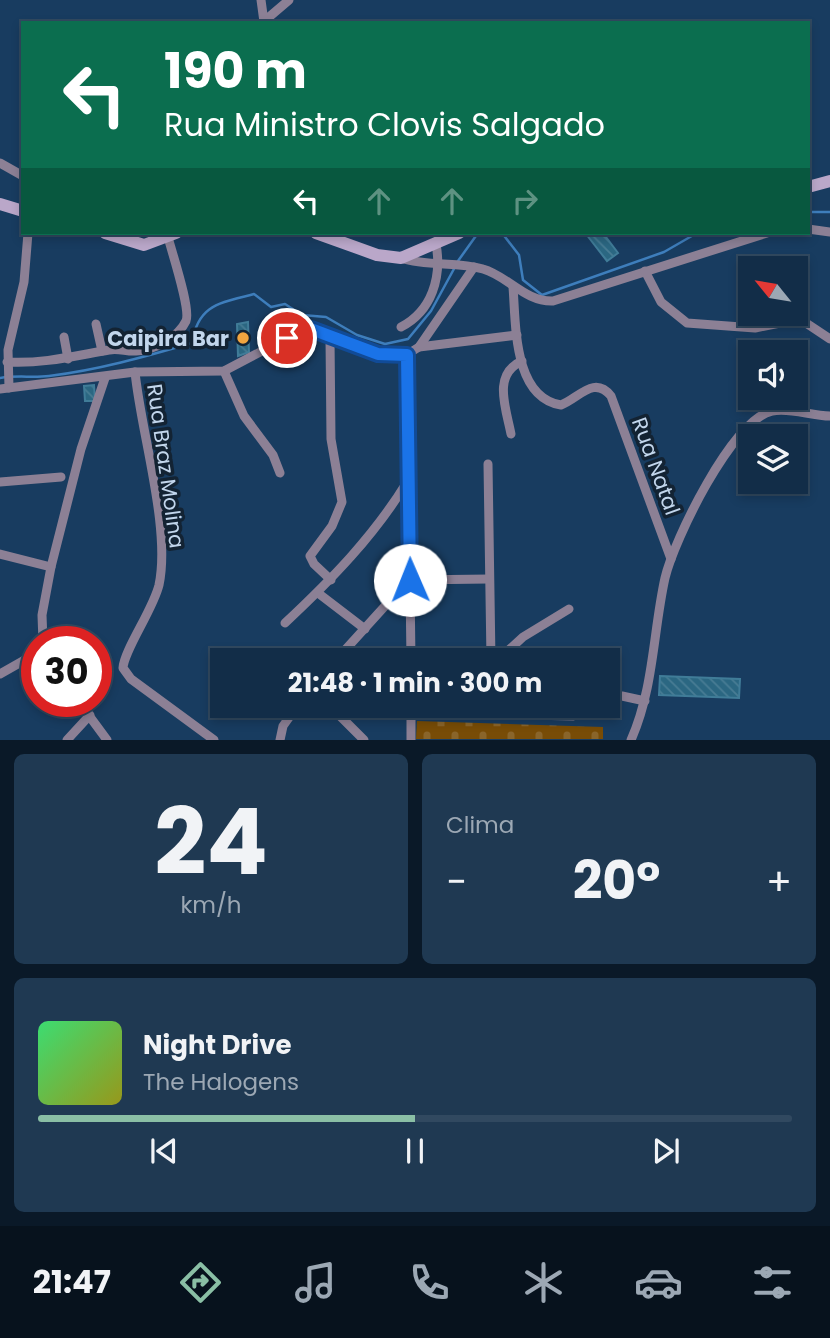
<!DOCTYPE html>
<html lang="pt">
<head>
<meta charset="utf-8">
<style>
	:root { --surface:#122d48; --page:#1f3952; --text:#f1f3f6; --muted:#9ca8b4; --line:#314960; --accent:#8abfa5 }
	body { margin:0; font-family:Poppins,sans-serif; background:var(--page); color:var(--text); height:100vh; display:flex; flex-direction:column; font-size:26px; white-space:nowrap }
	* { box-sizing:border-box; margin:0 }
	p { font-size:23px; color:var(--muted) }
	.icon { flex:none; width:38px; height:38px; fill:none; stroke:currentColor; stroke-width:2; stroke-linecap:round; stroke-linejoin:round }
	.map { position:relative; height:740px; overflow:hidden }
	.details { display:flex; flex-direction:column; gap:14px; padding:14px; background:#0a1928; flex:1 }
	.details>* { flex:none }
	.hud { position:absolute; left:21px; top:21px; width:789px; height:214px; border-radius:0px; box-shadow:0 4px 10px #0003,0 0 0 2px var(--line); background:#0b6e4f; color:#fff; overflow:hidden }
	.needle { width:46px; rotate:300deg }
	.buttons { position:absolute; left:738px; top:256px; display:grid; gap:14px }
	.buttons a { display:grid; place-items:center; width:70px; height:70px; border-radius:0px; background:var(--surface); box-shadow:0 4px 10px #0003,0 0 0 2px var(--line); font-size:35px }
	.speed { position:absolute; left:21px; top:626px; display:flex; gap:14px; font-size:35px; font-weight:700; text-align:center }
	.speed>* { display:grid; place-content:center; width:91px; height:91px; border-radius:50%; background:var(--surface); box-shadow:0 4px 10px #0003,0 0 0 2px var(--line); line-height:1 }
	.speed .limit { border:10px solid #d22; background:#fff; color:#111 }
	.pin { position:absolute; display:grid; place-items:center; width:60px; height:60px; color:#fff; margin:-30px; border:4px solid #fff; border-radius:50%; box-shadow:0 2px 7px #0007 }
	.me { position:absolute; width:77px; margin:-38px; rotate:359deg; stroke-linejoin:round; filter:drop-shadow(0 0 5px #0008) }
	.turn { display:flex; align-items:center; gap:24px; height:147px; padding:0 28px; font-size:32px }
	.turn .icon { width:91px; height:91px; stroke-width:2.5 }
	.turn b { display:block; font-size:49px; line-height:60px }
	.lanes { display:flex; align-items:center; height:66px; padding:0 28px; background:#0003; justify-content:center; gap:35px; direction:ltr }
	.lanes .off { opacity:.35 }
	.big { font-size:52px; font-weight:700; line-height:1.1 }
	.details .widget { flex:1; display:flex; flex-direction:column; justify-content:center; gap:10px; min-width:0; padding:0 24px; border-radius:10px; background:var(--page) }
	.details .dial { align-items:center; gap:0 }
	.dial b { font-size:91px; line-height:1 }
	.song { display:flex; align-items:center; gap:21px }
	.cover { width:84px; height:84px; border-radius:10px; background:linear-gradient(135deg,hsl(140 70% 55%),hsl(60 70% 35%)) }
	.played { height:7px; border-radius:4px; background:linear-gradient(90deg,var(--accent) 50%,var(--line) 50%) }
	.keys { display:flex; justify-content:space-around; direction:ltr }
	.heat { display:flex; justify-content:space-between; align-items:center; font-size:38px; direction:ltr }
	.details .tiles { flex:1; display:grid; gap:14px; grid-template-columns:1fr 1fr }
	.widget:last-child { grid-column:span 2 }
	.trip { position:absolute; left:210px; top:648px; width:410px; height:70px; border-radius:0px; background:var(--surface); box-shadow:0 4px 10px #0003,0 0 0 2px var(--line); font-weight:700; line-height:70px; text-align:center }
	.menu { display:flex; height:112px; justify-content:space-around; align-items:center; background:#07121d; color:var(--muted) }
	.menu .icon { width:49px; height:49px }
	.menu .current { color:var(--accent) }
	.menu b { font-size:32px; color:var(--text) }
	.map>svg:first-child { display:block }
	.cemetery { fill:url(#cemetery-stones) }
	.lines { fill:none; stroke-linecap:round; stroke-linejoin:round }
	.stream { stroke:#3e7ebc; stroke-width:2.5 }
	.building { fill:url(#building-back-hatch); stroke:#407c98; stroke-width:2 }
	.street { stroke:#8c8095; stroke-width:9 }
	.secondary { stroke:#baa7c9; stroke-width:12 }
	.route-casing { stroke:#114b97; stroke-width:18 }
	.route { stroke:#1a73e8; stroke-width:12 }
	.poi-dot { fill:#f1a540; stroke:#132333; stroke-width:2.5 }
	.labels { text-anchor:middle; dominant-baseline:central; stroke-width:7; stroke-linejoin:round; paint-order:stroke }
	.poi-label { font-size:21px; font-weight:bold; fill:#c2d6ec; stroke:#132333; text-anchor:end }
	.street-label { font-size:21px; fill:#c2d6ec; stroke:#132333 }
</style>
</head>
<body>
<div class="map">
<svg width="830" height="740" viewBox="0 0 830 740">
	<defs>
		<pattern id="cemetery-stones" width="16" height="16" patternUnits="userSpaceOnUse" patternTransform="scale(1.75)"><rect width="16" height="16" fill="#784c06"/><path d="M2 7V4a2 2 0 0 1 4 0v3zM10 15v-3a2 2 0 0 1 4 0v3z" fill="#8a652a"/></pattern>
		<pattern id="building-back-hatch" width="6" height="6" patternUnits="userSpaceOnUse" patternTransform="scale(1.75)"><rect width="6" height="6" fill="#2b6782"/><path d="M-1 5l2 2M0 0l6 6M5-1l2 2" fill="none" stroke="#487c94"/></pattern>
	</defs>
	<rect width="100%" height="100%" fill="#183c60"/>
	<path class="cemetery" d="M417,721L603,727V739H416Z"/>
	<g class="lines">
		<g class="stream">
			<path d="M808,212H830"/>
			<path d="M502,233L519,255L523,280L542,295L664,252L697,233"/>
			<path d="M458,261L478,233"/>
			<path d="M0,378C17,375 32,378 49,376C98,370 144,357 192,343C198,304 220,303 254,294L271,307L285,304L302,315L326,317L357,335L385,344L408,339L431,311L455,267"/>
		</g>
	</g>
	<g class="building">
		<path d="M603,233L618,253L607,261L586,234Z"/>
		<path d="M248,322L249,352L238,356L237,324Z"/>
		<path d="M94,385L95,401H85L84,386Z"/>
		<path d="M660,676L740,679L739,698L659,695Z"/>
	</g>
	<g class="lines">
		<g class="street">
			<path d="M261,0L264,22"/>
			<path d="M262,23L289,0"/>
			<path d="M0,163L23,176"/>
			<path d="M808,229L830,232"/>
			<path d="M401,258C428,267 457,261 483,269C508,276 525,302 553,301L767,233"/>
			<path d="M645,271L661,302L687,323L755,328L800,319L830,339"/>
			<path d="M513,287C516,324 513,397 561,405C579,398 594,375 611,396L671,559"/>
			<path d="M96,324L102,351"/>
			<path d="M401,327C432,311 442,277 436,244"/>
			<path d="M64,337L68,359"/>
			<path d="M330,338L331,439L342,502L332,526L310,556L314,564L331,580"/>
			<path d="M419,347L517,335"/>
			<path d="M407,355L411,660"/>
			<path d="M7,362C43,364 74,356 109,350C119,348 127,352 136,351C154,350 178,338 186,321C191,309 172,253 168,237"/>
			<path d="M224,371L244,416L273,455L280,473"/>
			<path d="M135,372C141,433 171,528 159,585C153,610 124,650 123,668L131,679L214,740"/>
			<path d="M9,388L8,350L24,282L28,233"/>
			<path d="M0,389L135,372L224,371L302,330L311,329C343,340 387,371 419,347L474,267"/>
			<path d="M511,434C506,408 492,374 522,361"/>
			<path d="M488,464L491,660"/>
			<path d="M0,482L61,477"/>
			<path d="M0,554L51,567"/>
			<path d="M410,580L489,579"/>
			<path d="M318,593L365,629"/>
			<path d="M285,623C331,580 374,536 407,482"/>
			<path d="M43,642L42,615L51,567L81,449L105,378"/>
			<path d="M336,660L385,606L410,586"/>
			<path d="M498,660L523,637L569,609"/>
			<path d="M0,674L37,653"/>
			<path d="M607,698L622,696L645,701"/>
			<path d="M79,702L107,740"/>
			<path d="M329,705L364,740"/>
			<path d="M445,713L573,716L587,712L597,705"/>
			<path d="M411,714L445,713L453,705"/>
			<path d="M67,740L90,715"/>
			<path d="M280,740L283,726L298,705"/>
			<path d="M411,740V705"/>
			<path d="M631,740C654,688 653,632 665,578C674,540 732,420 772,411C790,407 811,416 830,416"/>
		</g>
		<g class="secondary">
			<path d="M808,187L830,181"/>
			<path d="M0,204L23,211"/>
			<path d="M105,233L144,245L176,233"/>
			<path d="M316,233L377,255L401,258L459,233"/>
		</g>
	</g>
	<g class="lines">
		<g class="route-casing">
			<path id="route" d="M287,338L311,329L378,354L407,355L410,580"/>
		</g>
		<use href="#route" class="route"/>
	</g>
	<circle class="poi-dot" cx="243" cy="338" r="7"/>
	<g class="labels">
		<g class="poi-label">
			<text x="229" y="338">Caipira Bar</text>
		</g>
		<g class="street-label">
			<text transform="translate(166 466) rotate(82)">Rua Braz Molina</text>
			<text transform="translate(656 466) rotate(70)">Rua Natal</text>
		</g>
	</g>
</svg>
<div class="buttons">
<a><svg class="needle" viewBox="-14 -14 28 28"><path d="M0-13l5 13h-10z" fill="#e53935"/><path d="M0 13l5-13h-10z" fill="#9ca8b4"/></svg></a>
<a><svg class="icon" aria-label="sound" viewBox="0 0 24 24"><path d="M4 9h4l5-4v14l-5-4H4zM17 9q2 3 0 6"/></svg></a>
<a><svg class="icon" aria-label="layers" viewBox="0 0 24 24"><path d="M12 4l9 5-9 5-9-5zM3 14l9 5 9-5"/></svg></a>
</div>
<div class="speed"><div class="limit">30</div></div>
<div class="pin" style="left:287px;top:338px;background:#d93025"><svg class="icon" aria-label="arrive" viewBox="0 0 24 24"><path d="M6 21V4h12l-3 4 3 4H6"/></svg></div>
<svg class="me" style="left:410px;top:580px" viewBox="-20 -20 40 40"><circle r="19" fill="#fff"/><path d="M0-13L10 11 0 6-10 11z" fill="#1a73e8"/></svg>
<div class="trip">21:48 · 1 min · 300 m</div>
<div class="hud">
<div class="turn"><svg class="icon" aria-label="left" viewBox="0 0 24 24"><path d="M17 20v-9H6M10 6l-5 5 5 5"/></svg><div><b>190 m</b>Rua Ministro Clovis Salgado</div></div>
<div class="lanes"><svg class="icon" aria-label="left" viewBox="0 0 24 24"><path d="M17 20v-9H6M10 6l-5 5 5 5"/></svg><svg class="icon off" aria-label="ahead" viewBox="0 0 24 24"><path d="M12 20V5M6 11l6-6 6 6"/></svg><svg class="icon off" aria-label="ahead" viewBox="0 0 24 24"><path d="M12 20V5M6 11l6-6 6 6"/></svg><svg class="icon off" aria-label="right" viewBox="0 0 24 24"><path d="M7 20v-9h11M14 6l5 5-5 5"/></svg></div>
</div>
</div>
<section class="details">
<div class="tiles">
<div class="widget dial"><b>24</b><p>km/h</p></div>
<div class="widget"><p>Clima</p>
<div class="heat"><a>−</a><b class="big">20°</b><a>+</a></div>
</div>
<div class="widget">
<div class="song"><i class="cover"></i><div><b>Night Drive</b><p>The Halogens</p></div></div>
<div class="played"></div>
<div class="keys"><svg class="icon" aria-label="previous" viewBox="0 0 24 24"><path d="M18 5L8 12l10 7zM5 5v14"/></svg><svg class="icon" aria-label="pause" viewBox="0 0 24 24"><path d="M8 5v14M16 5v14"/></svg><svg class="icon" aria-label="next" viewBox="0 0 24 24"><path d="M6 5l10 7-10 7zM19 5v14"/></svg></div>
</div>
</div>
</section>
<nav class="menu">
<b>21:47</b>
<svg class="icon current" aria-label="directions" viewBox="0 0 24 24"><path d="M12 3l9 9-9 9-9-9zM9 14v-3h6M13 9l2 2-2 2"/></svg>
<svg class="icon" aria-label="music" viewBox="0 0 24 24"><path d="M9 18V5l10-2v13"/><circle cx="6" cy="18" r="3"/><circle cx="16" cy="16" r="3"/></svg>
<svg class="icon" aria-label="phone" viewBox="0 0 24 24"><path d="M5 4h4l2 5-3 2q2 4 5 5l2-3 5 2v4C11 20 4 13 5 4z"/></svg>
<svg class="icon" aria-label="climate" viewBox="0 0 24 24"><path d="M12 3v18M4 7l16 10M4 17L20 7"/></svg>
<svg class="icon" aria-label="car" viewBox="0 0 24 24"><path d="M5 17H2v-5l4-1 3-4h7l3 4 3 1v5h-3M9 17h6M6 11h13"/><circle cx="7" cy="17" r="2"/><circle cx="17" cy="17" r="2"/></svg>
<svg class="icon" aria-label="filters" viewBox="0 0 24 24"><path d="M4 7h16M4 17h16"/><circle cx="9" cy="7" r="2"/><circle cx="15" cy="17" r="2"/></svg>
</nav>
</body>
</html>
